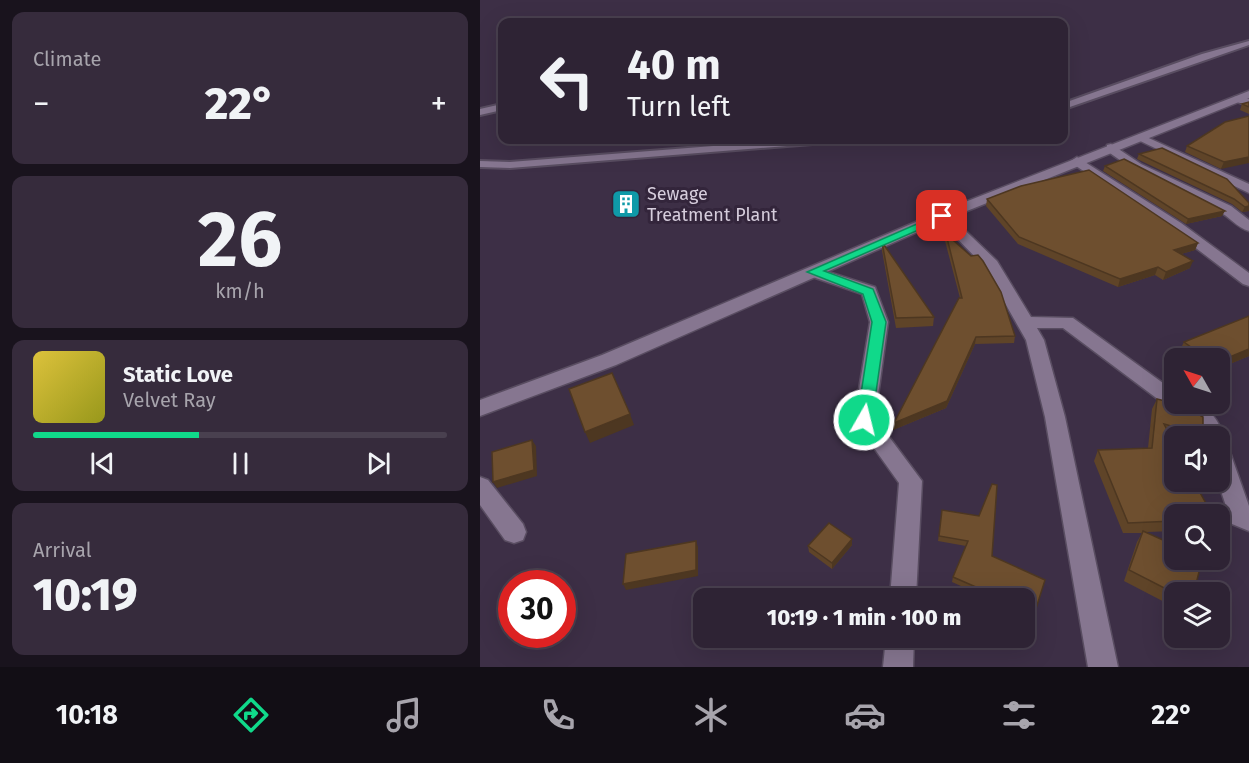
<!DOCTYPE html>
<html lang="en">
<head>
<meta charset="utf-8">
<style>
	:root { --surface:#2e2334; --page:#362b3c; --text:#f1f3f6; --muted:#a7a4ac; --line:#49404f; --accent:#10d98a }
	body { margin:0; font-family:"Fira Sans",sans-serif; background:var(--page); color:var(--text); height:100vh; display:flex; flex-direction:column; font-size:22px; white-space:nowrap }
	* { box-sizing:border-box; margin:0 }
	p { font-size:20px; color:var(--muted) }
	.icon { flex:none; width:33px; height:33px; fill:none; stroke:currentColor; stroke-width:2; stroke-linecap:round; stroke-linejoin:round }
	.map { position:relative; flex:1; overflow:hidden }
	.panel { display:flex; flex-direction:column; gap:12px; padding:12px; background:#19131d; width:480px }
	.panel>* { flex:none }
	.hud { position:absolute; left:18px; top:18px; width:570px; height:126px; border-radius:12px; box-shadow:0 6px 24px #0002,0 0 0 2px var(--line); background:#2e2334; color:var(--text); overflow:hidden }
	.needle { width:39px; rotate:309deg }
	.buttons { position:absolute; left:684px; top:348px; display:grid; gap:12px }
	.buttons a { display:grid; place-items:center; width:66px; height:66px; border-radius:12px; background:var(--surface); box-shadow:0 6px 24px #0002,0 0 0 2px var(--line); font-size:30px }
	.speed { position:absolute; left:18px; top:570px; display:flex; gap:12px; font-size:30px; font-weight:700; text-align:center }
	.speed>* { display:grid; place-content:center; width:78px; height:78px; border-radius:50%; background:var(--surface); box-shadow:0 6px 24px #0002,0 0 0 2px var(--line); line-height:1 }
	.speed .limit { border:9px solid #d22; background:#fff; color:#111 }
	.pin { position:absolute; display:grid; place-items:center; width:51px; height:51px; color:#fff; margin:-26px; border-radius:12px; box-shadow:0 3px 9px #0006 }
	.me { position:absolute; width:66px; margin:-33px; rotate:8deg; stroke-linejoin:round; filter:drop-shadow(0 0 4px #0008) }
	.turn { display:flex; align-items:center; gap:21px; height:126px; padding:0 30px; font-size:27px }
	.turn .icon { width:78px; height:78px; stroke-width:2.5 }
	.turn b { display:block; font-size:42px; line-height:51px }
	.big { font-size:45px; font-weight:800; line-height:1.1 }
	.panel .card { flex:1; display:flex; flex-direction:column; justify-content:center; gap:9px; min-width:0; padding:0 21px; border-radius:12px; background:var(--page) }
	.panel .dial { align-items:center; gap:0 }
	.dial b { font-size:78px; line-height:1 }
	.song { display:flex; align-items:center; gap:18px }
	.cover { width:72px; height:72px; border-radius:9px; background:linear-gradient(135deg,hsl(50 70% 55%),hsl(60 70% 35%)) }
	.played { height:6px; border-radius:3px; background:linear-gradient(90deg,var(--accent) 40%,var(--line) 40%) }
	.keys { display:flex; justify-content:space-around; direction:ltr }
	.heat { display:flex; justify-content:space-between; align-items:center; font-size:33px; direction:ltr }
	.trip { position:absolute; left:213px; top:588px; width:342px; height:60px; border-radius:12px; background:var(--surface); box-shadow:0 6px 24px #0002,0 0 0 2px var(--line); font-weight:800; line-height:60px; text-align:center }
	.tabs { display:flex; height:96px; justify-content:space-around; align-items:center; background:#120e15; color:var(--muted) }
	.tabs .icon { width:42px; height:42px }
	.tabs .on { color:var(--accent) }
	.tabs b { font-size:27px; color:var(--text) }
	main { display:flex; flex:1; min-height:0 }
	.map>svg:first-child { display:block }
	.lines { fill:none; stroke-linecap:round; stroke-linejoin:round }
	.lane-casing { stroke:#594d61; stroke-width:4 }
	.street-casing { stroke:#594d61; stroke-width:3 }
	.secondary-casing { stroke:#594d61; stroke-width:3 }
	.lane { fill:#867690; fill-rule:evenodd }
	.street { fill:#867690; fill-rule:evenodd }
	.secondary { fill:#867690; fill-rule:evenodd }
	.wall { fill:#5f4428 }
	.shaded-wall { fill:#4d3721 }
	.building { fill:#6e4f2f; stroke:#4d3721; stroke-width:1.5 }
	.route { fill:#10d98a; stroke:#0a8d5a; stroke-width:1.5 }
	.labels { text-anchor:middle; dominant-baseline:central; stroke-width:6; stroke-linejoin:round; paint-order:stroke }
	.far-poi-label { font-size:18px; fill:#d6cddc; stroke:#33253b; text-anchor:start }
</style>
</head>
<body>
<main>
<section class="panel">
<div class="card"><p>Climate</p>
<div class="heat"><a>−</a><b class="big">22°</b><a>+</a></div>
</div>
<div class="card dial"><b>26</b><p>km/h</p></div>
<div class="card">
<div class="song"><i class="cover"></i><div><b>Static Love</b><p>Velvet Ray</p></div></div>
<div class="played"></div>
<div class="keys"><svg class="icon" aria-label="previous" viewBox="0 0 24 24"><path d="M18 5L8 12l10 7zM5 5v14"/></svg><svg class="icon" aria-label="pause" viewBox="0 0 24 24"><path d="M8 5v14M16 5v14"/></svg><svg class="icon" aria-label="next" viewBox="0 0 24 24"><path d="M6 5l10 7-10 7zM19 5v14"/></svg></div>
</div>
<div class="card"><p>Arrival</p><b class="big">10:19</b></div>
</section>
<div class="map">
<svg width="769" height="667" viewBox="0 0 769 667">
	<rect width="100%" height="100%" fill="#3d2f46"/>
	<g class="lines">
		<g class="lane-casing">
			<g id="lane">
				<path d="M769,41V45L584,109V103L722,54Z"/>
				<path d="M22,104V110L0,115V109Z"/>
				<path d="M311,140H350L345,143L30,168L0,167V161L30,162Z"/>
			</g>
		</g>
		<g class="street-casing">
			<g id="street">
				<path d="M758,96L769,99V106L754,101V97Z"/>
				<path d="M660,134L769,184V193L656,139L654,137Z"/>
				<path d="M631,144L661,164L751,206L769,220V231C757,228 749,216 738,211C699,190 662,177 627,151V145Z"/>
				<path d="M597,157L701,223L769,273V286L763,284L691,229L593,164L591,161Z"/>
				<path d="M462,212L467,213L517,261L551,317L593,318L694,391V404C723,404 734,409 744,436L740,442V436H723C718,423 701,410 687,406L583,328H557L564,340L585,417L638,667H608L565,417L546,340L504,266L455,216Z"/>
				<path d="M333,267L395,287L408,322L395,418L442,481L436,598H410L419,483L374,420L390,322L382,294L327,275L325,272L327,269Z"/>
				<path d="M740,446L748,449L751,455L769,506V531L752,524L738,482H740Z"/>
				<path d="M0,477L8,480L43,524L46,532L43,540L34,543L25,540L0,505Z"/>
				<path d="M406,638H434L433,667H403Z"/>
			</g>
		</g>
		<g class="secondary-casing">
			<path id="secondary" d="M769,91V98L467,219L136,365L0,416V400L122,355L457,213Z"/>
		</g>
		<use href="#lane" class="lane"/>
		<use href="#street" class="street"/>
		<use href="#secondary" class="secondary"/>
	</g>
	<g class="wall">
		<path d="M769,102V114L760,110L762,104Z"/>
		<path d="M769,116L741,169L705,152L707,146Z"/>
		<path d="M659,154L747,179L769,211L762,212L752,204L657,159Z"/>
		<path d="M625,166L742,216L706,224L623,171Z"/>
		<path d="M507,199L718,243L715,250L701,254L710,268L683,280L675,275L638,287L538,244L506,206Z"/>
		<path d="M466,234L535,336L534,343L495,344L466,408L413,430L480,298L465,241Z"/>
		<path d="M402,242L454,317L453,326L416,328L402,251Z"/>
		<path d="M704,342L769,356L740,368V358H711L700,350Z"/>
		<path d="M677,399L723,435L722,436H694V439H691L694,531L667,532L694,592V607L644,581L657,542L662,533H643L614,461L618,450L668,448L672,409Z"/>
		<path d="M462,510L512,556L565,580L551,623L544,620V598H508L472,582L473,577L486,546L458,541Z"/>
		<path d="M372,539V545L352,569L329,552L328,546Z"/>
		<path d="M246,638H304V643L247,648L245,643Z"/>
	</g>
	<g class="shaded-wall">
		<path d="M769,157V163L741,169L744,162Z"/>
		<path d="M769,206V211L762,212L765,207Z"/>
		<path d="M745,211L742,216L706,224L708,219Z"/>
		<path d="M718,243L715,250L691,257L694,250Z"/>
		<path d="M713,261L710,268L683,280L686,272Z"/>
		<path d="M678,267L675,275L638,287L640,279Z"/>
		<path d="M496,337L495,344L466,408L413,430L414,423Z"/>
		<path d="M769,349V356L740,368V361Z"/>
		<path d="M150,414L154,425L110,443L105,432Z"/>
		<path d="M52,440L56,446L57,476L17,488L13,482Z"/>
		<path d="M372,539V545L352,569V563Z"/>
		<path d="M216,541L218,547V576L146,590L143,584Z"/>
	</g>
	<g class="building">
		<path d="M769,102V107L762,104Z"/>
		<path d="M769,116V157L744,162L707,146L745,122Z"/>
		<path d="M682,148L747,179L769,203V206L765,207L754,199L659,154Z"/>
		<path d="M644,159L745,211L708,219L625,166Z"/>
		<path d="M609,170L718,243L694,250L713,261L686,272L678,267L640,279L539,237L507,199L541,186Z"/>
		<path d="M466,234L491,256L498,255L503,261L521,292L535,336L496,337L467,401L414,423L479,298H482Z"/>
		<path d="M402,242L454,317L416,318Z"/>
		<path d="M769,316V349L740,361V358H726L704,342Z"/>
		<path d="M132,373L150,414L105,432L89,389Z"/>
		<path d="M677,399L705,406L723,417V435L684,424L694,444V482H714L732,514H694V521L648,523L618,450L672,448Z"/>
		<path d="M52,440L54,470L13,482L12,452Z"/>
		<path d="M512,484L517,485L512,556L565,580L553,618L544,614V598H521L473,577L488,541L459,536L462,510L499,516Z"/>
		<path d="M349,523L372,539L352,563L328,546Z"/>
		<path d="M663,531L694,545V560H722L714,592L694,593L649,570Z"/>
		<path d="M216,541V570L143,584L146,554Z"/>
		<path d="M246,638H303L245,643Z"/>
	</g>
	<path class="route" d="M462,213L466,214V218L344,271L393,289L406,322L392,420L390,424H379L377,420L392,322L383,294L327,272Z"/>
	<defs>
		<g id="building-square" transform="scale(1.5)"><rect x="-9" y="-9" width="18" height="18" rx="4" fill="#0f9aa8" stroke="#33253b"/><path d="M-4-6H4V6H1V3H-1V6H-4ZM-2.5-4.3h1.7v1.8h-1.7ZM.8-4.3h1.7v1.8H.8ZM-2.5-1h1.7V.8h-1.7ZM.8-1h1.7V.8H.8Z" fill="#fff"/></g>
	</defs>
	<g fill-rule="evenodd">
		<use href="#building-square" x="146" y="204"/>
	</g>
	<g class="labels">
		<g class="far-poi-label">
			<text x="167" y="194">Sewage<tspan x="167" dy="21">Treatment Plant</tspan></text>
		</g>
	</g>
</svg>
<div class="buttons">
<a><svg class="needle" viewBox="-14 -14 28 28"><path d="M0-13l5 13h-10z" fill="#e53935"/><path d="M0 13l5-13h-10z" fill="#a7a4ac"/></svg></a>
<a><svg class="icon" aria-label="sound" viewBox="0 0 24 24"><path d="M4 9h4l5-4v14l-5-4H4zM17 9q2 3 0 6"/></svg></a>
<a><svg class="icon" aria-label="search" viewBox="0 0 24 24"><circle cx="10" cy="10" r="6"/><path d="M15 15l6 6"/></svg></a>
<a><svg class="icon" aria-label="layers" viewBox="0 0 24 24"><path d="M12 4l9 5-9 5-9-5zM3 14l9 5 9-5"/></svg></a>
</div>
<div class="speed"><div class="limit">30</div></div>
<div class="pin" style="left:462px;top:216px;background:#d93025"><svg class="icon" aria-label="arrive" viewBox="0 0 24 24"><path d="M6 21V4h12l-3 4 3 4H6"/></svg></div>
<svg class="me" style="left:384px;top:420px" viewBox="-20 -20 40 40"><circle r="17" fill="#10d98a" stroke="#fff" stroke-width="3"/><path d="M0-11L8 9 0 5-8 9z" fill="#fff"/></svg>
<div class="trip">10:19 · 1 min · 100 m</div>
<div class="hud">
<div class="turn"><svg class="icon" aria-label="left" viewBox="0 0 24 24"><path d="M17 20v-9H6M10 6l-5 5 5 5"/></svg><div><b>40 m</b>Turn left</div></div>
</div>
</div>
</main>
<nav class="tabs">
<b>10:18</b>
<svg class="icon on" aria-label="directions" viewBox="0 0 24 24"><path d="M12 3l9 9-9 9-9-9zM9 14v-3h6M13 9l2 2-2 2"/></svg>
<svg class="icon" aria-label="music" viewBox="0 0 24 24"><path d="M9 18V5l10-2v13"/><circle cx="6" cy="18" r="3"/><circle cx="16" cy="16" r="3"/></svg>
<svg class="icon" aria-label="phone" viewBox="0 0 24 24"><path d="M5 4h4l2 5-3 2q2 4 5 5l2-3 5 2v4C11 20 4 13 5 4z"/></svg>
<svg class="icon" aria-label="climate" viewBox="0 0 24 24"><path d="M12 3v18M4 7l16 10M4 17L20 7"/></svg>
<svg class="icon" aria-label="car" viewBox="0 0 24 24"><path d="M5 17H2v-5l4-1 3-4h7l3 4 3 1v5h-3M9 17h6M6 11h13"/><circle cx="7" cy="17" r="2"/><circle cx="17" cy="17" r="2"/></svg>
<svg class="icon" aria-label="filters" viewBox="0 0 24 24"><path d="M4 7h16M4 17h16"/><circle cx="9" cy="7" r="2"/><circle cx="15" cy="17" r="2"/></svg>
<b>22°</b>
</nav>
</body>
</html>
